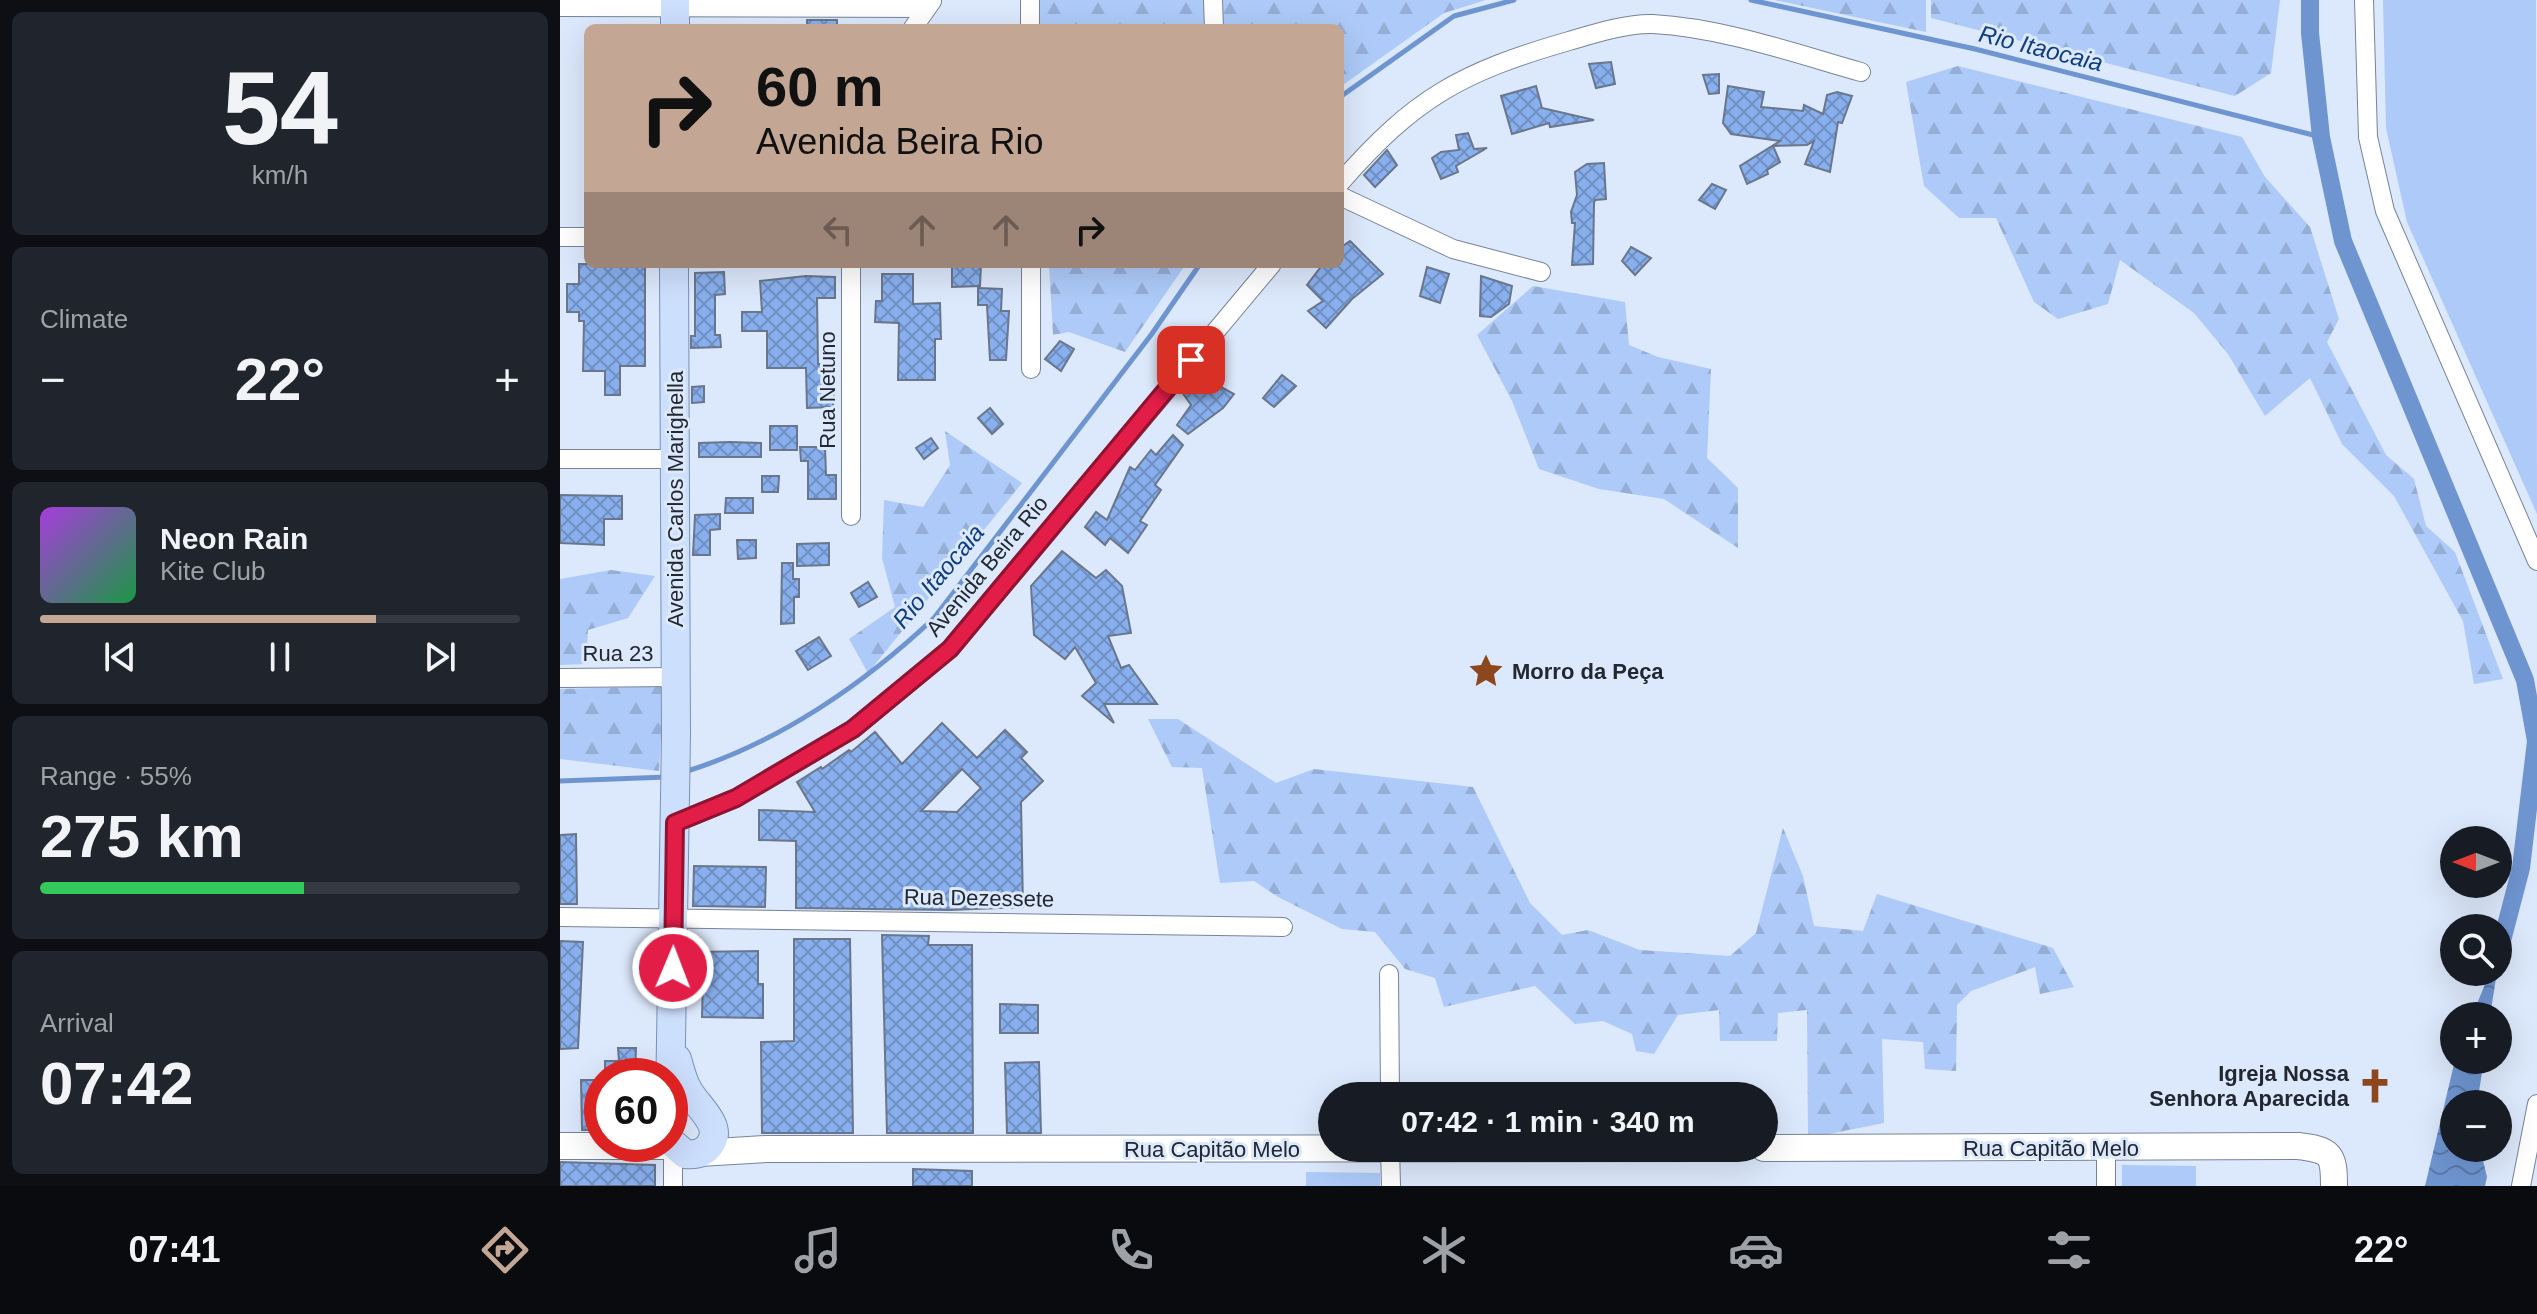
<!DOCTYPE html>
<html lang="en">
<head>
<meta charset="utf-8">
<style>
	:root { --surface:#171b24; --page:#20242c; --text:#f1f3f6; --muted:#9ea1a6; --line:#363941; --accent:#c4a694 }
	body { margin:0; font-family:Arial,sans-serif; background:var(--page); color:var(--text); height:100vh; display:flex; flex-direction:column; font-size:30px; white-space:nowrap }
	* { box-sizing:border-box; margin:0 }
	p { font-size:26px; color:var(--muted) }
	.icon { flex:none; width:44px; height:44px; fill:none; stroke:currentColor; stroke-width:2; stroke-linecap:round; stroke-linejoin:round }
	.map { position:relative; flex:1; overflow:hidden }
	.drawer { display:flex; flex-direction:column; gap:12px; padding:12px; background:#0d0f14; width:560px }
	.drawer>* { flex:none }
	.banner { position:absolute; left:24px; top:24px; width:760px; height:244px; border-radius:12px; box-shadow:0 8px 32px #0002; background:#c4a694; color:#111; overflow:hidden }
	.needle { width:52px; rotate:270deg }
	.fabs { position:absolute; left:1880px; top:826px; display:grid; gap:16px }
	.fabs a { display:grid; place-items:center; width:72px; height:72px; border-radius:50%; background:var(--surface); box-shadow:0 8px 32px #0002; font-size:40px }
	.speed { position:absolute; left:24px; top:1058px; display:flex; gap:16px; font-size:40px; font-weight:700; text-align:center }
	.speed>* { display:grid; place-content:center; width:104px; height:104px; border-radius:50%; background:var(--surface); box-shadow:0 8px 32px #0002; line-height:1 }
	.speed .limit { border:12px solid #d22; background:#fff; color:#111 }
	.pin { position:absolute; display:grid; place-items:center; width:68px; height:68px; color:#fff; margin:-34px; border-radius:16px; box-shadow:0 4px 12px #0006 }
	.me { position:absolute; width:88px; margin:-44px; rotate:1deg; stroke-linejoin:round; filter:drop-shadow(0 0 6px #0008) }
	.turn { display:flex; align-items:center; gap:28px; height:168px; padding:0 40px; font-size:36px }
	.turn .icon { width:104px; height:104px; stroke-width:2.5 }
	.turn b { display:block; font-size:56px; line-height:68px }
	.lanes { display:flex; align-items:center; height:76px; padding:0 40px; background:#0003; justify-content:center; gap:40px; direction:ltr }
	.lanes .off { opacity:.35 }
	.big { font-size:60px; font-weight:700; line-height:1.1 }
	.drawer .tile { flex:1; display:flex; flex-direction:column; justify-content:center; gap:12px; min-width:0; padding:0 28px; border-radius:12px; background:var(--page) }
	.drawer .dial { align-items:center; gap:0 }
	.dial b { font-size:104px; line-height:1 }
	.song { display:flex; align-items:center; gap:24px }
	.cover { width:96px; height:96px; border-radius:12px; background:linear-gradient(135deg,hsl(280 70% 55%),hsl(140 70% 35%)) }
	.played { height:8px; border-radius:4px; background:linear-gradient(90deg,var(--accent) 70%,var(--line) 70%) }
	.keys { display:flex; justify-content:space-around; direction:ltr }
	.heat { display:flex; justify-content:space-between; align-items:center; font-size:44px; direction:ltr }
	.charge { height:12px; border-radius:6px; background:linear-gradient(90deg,#34c759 55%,var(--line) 0) }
	.trip { position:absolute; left:758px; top:1082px; width:460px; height:80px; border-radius:40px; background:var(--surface); box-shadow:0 8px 32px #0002; font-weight:700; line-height:80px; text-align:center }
	.tab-bar { display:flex; height:128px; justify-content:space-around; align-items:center; background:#090b0e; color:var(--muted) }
	.tab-bar .icon { width:56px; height:56px }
	.tab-bar .on { color:var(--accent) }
	.tab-bar b { font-size:36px; color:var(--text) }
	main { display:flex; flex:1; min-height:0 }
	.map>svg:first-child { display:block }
	.green { fill:#adcaf8 }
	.forest { fill:url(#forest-firs) }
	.water { fill:url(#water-waves) }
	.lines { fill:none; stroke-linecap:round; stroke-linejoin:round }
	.stream { stroke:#6f95d1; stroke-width:5 }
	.canal { stroke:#6f95d1; stroke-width:18 }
	.building { fill:url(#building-cross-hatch); stroke:#69768b; stroke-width:2; fill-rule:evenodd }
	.minor-casing { stroke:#768499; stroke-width:20 }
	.secondary-casing { stroke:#768499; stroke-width:28 }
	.primary-casing { stroke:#7a91b5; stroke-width:30 }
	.minor { stroke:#fff; stroke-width:18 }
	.secondary { stroke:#fff; stroke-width:26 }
	.primary { stroke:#ccdffd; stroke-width:28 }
	.route-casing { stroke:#92132f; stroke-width:20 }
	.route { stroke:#e11d48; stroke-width:14 }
	.labels { text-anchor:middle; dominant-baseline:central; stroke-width:6; stroke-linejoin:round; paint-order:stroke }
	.street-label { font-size:22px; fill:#222730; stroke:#dce8fb }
	.poi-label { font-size:22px; font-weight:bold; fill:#222730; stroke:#dce8fb; text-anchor:start }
	.water-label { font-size:24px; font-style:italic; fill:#0f3d84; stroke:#dce8fb }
</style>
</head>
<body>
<main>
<section class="drawer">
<div class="tile dial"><b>54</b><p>km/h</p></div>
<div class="tile"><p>Climate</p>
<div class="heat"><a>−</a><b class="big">22°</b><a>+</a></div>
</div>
<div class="tile">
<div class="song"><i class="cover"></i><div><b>Neon Rain</b><p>Kite Club</p></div></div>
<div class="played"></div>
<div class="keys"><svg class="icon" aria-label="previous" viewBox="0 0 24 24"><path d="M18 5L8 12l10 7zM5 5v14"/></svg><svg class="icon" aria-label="pause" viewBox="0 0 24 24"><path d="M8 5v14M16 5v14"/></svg><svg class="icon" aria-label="next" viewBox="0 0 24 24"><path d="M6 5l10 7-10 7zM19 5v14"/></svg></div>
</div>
<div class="tile"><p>Range · 55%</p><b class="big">275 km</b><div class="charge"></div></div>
<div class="tile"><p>Arrival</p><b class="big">07:42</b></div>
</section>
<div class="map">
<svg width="1977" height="1186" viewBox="0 0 1977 1186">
	<defs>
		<pattern id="forest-firs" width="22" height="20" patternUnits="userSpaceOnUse" patternTransform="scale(2)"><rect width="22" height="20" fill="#adcaf8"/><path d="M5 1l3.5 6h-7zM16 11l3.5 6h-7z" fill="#95aed5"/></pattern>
		<pattern id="water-waves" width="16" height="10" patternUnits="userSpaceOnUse" patternTransform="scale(2)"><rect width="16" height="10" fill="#6f95d1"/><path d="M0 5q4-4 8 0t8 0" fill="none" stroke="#5b7aaa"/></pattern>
		<pattern id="building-cross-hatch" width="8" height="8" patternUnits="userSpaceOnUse" patternTransform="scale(2)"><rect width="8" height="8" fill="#89b0ee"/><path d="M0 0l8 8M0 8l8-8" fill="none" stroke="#708fc1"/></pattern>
	</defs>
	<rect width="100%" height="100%" fill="#dce8fb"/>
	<g class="green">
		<path d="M1823,0H1976L1977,514L1847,222L1826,128Z"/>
		<path d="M1562,1165L1636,1166V1186H1562Z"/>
		<path d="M746,1172L820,1173V1186H746Z"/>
	</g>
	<g class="forest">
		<path d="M477,0H926L884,13L780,87V28H478Z"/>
		<path d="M1214,0H1366V32Z"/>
		<path d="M1371,0H1720L1711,73L1675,96L1371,18Z"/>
		<path d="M1398,66L1682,137L1705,177L1750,227L1779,319L1767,342L1826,455L1854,479L1866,526L1895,552L1943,679L1914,684L1903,621L1834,496L1782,444L1750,378L1705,416L1668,354L1634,313L1560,260L1548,304L1498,319L1474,302L1436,218H1399L1364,186L1346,82Z"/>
		<path d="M489,264H626L565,352L509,332L493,335Z"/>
		<path d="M973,286L1065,302L1069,345L1098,357L1151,369L1147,458L1178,488V548L1104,499L1039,489L979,469L952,401L917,335Z"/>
		<path d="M385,431L462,483L308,673L289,639L335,607L322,558L324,500L363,507L390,465Z"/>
		<path d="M51,570L95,576L68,618L28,630L26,664L0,665V579Z"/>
		<path d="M104,686L99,771L0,759V689Z"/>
		<path d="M588,719H618L716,783L754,769L913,787L970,903L1002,935L1028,930L1080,950L1170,956L1196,933L1223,828L1243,876L1254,926L1303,931L1317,894L1493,948L1514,987L1480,994L1475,967L1411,991L1397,1005L1396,1071L1365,1069L1363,1042L1322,1039L1324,1123L1248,1138L1247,1010L1218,1013L1217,1041H1160L1159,1010L1118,1015L1094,1054L1076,1051L1072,1034L1043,1021L1015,1024L975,986L884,1007L875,978L845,969L815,932L782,929L718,897L694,881L660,883L642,768L612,767Z"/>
	</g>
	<g class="water">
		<path d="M1930,972H1937L1930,1016H1912Z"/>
		<path d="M1895,1060H1924L1917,1104H1894V1148H1920L1927,1177L1925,1186H1865Z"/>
	</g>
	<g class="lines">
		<g class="stream">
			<path d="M1191,0L1415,49L1761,137"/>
			<path d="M780,97L894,16L954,0"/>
			<path d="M124,772C217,744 304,684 374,618L591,335L640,264"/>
			<path d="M0,781L107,777"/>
		</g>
		<path class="canal" d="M1750,0V33L1761,137L1783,241L1965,680L1976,741L1961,868L1938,956"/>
	</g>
	<g class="building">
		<rect x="247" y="20" width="30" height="8"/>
		<path d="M1051,62L1055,84L1036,88L1029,64Z"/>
		<path d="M1159,74V93L1149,94L1143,75Z"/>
		<path d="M976,86L982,108L1034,120L990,127L989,123L952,134L941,96Z"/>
		<path d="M1168,86L1204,92L1201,107L1243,111L1244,105L1263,114L1267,95L1277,92L1292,96L1282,123L1278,122L1270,172L1245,164L1254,141L1247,145L1213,146L1220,162L1207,170L1208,174L1187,184L1180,166L1220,141L1171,134L1163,123Z"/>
		<path d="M908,133L914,149L927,148L896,166L898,172L881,179L872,158L881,152L899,150L896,135Z"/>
		<path d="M827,150L837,165L815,187L804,175Z"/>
		<path d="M1044,163L1046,199L1035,200L1034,203L1033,264L1012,265L1015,223H1012L1011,212L1017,195L1015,172L1027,164Z"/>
		<path d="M1152,184L1166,190L1155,209L1139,200Z"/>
		<path d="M790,241L823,274L792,299L766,328L748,311L763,301L747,285L763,264H780V248Z"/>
		<path d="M1071,247L1091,258L1075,275L1062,261Z"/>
		<path d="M19,264H85V366H60V395H45V371H23L24,321H19V312H7V284H19Z"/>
		<path d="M421,265L420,286L392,287V266Z"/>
		<path d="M867,267L889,274L880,303L860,296Z"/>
		<path d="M164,272L165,294L155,295V335H160L161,347L131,348V336H135V273Z"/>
		<path d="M322,274H353V304L380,303L381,339H375V380H338L339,323L315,322L316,301H322Z"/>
		<path d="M246,276L275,277V298H257L258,364H275L273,407L247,408L246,368H207V331H182V312H202L200,281Z"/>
		<path d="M921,276L952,286L949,304L931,317L920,316Z"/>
		<path d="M418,288L442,289L441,311H449L446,360H430L427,305H418Z"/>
		<path d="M500,341L514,349L501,371L485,359Z"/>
		<path d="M638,372L652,385L654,383L674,394L663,408L628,434L617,425L631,405L622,392Z"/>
		<path d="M722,375L736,386L714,407L703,398Z"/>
		<path d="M144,386V402L132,403V387Z"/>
		<path d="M430,408L443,424L432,434L418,418Z"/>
		<rect x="210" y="426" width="27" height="24"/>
		<path d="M613,435L623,445L595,485L601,490L580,521L587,525L568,553L550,538L545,545L525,527L536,512L547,520L570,467L575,470L591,450L596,455Z"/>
		<path d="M371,438L378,448L364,459L356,448Z"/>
		<path d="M170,442L201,443V457H139V443Z"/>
		<path d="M240,447H265L266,475H276V499H248V461H241Z"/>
		<path d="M202,476H219L218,492H202Z"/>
		<path d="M0,495L62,496V519H44V545L0,543Z"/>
		<path d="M166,498H193V513H165Z"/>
		<path d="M160,514V529L150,530V555H133L135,515Z"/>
		<path d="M177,540H196V558L178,559Z"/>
		<path d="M269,543V565L237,566V544Z"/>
		<path d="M502,551L536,578L546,570L562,586L571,633L548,636L561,668L569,665L597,704H544L554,723L522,696L536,683L515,647L505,659L474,635L471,586Z"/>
		<path d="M222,563H233V579H239V597H234V623L221,624Z"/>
		<path d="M308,582L317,597L299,607L291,593Z"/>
		<path d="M259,637L271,656L248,670L236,651Z"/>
		<path d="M382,723L417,758L445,730L467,752L461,758L483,781L461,802L463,907L390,910L236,908V841L199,840V810L255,812L237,782L261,767L262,769L289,750L291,752L315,732L342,764ZM402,769L421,788L397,812L361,811Z"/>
		<path d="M16,834L17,904H0V835Z"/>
		<path d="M134,866L206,867L205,907L133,906Z"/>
		<path d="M322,935L369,936L368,945H412L413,1133H327Z"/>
		<path d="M234,939H290L293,1133H202L201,1042L234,1041Z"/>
		<path d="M0,941L23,942L18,1048L0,1049Z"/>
		<path d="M198,951V984H203V1018L142,1017L143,979H133V952Z"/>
		<path d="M440,1004L478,1005V1033H440Z"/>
		<path d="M58,1048H76L75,1076H45V1061H59Z"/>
		<path d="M479,1062L481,1133H447L445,1063Z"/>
		<path d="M21,1080H42V1130H22Z"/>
		<path d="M0,1162L95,1165V1186H0Z"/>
		<path d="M353,1169L412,1171V1186H353Z"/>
	</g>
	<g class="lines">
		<g class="minor-casing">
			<g id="minor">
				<path d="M470,0V28"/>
				<path d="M653,0L654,28"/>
				<path d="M1804,0L1808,137L1825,211L1977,561"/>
				<path d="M0,7L366,8"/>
				<path d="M353,28L372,1"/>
				<path d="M780,183C854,98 901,72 1009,41C1033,34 1067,23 1093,24C1163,28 1234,53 1301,72"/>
				<path d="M780,196L893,249L981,272"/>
				<path d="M0,237H28"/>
				<path d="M471,264V369"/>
				<path d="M0,459H116"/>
				<path d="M291,516V264"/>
				<path d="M0,678L116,677"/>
				<path d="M115,823L176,798L293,729L390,649L712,264"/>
				<path d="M0,917L723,927"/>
				<path d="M829,974L830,1096"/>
				<path d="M113,1146V1186"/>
				<path d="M830,1148L831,1186"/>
				<path d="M1546,1186V1148"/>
				<path d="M1961,1186L1977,1104"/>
			</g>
		</g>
		<g class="secondary-casing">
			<g id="secondary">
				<path d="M0,1146H113"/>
				<path d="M1204,1148L1738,1146C1771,1150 1774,1154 1774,1186"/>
				<path d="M139,1153L206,1149L1147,1148"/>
			</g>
		</g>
		<g class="primary-casing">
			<g id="primary">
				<path d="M115,28V0"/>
				<path d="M110,1103L116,735L114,264"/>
				<path d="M110,1141L125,1154C134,1155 142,1154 148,1147C167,1126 135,1106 127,1088C122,1079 120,1069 117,1059"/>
			</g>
		</g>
		<use href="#minor" class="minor"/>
		<use href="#secondary" class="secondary"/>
		<use href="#primary" class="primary"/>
	</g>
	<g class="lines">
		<g class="route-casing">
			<path id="route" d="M113,968L115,823L176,798L293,729L390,649L631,360"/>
		</g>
		<use href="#route" class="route"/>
	</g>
	<defs>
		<g id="sight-bare" transform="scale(2.76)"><path d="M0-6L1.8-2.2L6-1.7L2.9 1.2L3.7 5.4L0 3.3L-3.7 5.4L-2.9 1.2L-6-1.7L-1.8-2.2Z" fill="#8c471c" stroke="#dce8fb" stroke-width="2.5" paint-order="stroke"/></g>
		<g id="church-bare" transform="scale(2.76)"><path d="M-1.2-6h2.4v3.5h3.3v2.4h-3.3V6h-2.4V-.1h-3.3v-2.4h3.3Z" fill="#8c471c" stroke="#dce8fb" stroke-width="2.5" paint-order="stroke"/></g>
	</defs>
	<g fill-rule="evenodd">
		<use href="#sight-bare" x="926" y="671"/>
		<use href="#church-bare" x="1815" y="1086"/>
	</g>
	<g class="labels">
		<g class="street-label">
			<text transform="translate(267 390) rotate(-90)">Rua Netuno</text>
			<text transform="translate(115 499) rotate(-90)">Avenida Carlos Marighella</text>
			<text transform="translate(427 566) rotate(-50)">Avenida Beira Rio</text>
			<text x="58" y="653">Rua 23</text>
			<text transform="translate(419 898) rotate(1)">Rua Dezessete</text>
			<text x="1491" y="1148">Rua Capitão Melo</text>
			<text x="652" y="1149">Rua Capitão Melo</text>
		</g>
		<g class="poi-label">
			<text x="952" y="671">Morro da Peça</text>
			<text x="1789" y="1073" text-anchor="end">Igreja Nossa<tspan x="1789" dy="25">Senhora Aparecida</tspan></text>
		</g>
		<g class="water-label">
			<text transform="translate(1481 48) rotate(14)">Rio Itaocaia</text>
			<text transform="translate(378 576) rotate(-50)">Rio Itaocaia</text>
		</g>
	</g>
</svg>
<div class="fabs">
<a><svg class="needle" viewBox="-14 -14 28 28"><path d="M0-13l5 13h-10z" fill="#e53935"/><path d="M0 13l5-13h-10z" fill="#9ea1a6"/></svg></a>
<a><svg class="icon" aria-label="search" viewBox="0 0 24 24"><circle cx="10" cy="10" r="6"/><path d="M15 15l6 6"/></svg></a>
<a>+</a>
<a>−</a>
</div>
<div class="speed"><div class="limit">60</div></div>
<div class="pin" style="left:631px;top:360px;background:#d93025"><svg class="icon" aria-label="arrive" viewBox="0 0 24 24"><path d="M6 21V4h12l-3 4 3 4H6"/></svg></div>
<svg class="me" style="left:113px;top:968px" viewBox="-20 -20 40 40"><circle r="17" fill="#e11d48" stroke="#fff" stroke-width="3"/><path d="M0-11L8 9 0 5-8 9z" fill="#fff"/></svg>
<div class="trip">07:42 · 1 min · 340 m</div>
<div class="banner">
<div class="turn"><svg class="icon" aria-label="right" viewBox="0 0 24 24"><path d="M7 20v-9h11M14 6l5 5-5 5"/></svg><div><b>60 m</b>Avenida Beira Rio</div></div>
<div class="lanes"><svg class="icon off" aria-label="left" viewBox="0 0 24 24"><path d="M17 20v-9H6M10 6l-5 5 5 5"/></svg><svg class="icon off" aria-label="ahead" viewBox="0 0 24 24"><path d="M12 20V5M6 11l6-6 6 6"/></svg><svg class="icon off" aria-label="ahead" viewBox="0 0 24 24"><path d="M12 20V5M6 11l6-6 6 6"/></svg><svg class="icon" aria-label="right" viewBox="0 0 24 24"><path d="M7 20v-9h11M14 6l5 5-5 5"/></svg></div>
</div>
</div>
</main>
<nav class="tab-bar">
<b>07:41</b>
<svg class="icon on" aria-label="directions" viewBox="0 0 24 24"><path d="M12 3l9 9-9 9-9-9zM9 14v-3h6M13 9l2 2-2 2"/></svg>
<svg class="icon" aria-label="music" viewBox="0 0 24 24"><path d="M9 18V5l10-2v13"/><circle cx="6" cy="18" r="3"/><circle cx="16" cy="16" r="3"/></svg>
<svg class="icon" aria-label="phone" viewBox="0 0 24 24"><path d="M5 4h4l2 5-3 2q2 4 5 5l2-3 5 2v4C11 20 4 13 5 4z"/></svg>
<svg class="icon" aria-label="climate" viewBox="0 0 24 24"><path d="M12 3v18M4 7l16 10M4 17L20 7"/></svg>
<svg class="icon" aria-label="car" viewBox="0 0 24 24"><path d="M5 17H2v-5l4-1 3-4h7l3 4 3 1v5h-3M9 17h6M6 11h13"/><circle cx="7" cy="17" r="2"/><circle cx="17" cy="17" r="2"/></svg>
<svg class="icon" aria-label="filters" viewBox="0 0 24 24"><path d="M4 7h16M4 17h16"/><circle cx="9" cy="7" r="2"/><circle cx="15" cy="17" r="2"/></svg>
<b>22°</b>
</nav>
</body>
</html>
